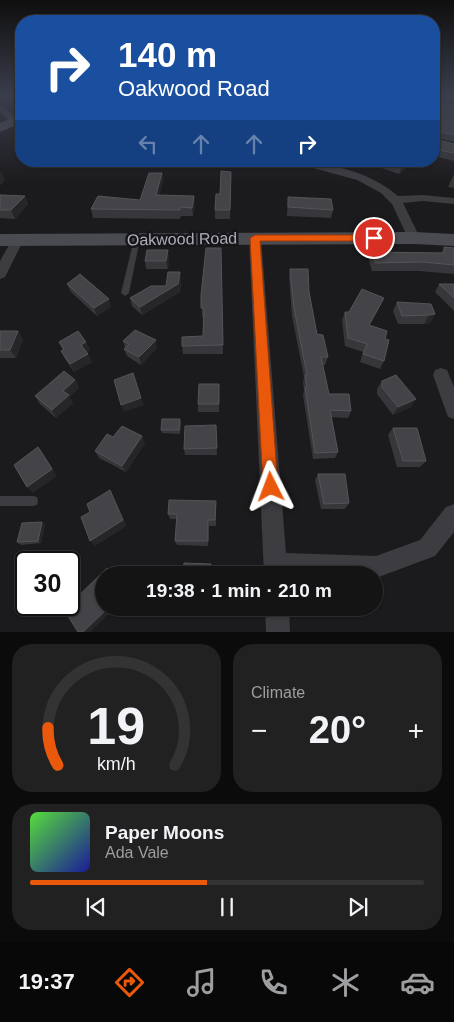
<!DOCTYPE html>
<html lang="en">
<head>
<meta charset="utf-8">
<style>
	:root { --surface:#141415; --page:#212122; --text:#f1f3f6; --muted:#9d9ea0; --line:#333334; --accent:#ea580c }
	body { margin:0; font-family:Arial,sans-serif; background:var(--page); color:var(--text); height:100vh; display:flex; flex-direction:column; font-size:19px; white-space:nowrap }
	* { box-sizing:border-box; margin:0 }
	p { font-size:16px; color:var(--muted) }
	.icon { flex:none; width:28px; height:28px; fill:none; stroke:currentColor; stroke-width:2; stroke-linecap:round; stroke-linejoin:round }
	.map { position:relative; height:632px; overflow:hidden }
	.details { display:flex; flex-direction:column; gap:12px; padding:12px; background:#0b0b0c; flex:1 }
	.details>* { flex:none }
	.banner { position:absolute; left:15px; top:15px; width:425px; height:152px; border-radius:20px; box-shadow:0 1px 4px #0004,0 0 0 1px var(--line); background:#1a4fa0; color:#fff; overflow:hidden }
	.speed { position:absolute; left:15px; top:551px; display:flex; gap:10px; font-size:25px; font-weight:700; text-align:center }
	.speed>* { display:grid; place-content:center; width:65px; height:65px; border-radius:50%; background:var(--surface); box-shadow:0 1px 4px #0004,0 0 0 1px var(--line); line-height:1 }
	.speed .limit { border:2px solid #111; border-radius:8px; background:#fff; color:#111 }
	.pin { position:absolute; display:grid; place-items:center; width:42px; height:42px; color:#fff; margin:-21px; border:2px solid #fff; border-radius:50%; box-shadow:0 1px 5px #0007 }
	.me { position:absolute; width:55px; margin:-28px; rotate:357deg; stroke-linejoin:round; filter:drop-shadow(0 0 4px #0008) }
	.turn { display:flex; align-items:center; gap:18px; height:105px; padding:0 20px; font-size:22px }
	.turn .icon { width:65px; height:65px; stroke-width:2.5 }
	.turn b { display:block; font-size:35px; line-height:42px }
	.lanes { display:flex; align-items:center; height:48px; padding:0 20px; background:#0003; justify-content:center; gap:25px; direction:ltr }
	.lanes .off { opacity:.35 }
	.big { font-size:38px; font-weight:700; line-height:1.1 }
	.details .widget { flex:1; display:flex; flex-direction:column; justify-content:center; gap:8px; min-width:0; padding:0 18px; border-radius:20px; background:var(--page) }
	.details .dial { align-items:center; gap:0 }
	.dial svg { height:130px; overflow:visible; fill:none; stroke:var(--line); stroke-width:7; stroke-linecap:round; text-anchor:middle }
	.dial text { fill:var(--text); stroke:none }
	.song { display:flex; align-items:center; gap:15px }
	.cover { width:60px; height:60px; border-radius:8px; background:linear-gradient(135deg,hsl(110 70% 55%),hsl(240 70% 35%)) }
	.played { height:5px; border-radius:2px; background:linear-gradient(90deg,var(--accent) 45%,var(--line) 45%) }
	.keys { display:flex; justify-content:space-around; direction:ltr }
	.heat { display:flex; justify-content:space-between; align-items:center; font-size:28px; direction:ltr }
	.details .tiles { flex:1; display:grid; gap:12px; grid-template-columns:1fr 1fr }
	.widget:last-child { grid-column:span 2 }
	.trip { position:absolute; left:95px; top:566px; width:288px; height:50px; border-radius:25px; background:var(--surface); box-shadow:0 1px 4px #0004,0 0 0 1px var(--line); font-weight:700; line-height:50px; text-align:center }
	.tab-bar { display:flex; height:80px; justify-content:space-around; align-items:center; background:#080808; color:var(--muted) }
	.tab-bar .icon { width:35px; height:35px }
	.tab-bar .on { color:var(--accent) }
	.tab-bar b { font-size:22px; color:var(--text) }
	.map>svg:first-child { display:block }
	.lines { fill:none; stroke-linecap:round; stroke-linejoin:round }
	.lane { fill:#3c3c41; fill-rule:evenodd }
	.street { fill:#3c3c41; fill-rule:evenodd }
	.secondary { fill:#4a4a51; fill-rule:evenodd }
	.wall { fill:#37363a }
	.shaded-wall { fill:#262528 }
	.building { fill:#444347; stroke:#545459 }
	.route { fill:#ea580c; stroke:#983908 }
	.labels { text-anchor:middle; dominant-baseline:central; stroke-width:5; stroke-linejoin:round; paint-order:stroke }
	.street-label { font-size:16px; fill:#aeaeba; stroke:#161517 }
</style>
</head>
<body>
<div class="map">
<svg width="454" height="632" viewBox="0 0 454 632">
	<rect width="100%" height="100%" fill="#1b1a1c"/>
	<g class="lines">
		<g class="lane">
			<path d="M137,237L140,239L129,293L125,296L121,293L134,239Z"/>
			<path d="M0,496H33L37,497L38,501L37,505L33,506H0Z"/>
		</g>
		<g class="street">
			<path d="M0,105L18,119V123H12L0,112Z"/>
			<path d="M288,161C326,161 369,171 398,196L423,195L454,198V204L423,201L403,203L420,238L414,242L408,238L392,204L381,193L357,180Z"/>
			<path d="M255,234L261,238L286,553L376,556L420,540L446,507L454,504V532L435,556L376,578H374V575H264L249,238Z"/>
			<path d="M17,237L23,241L5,277L0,279V261L13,238Z"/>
			<path d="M441,368L447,370L454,387V419L448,417L433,375L435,370Z"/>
			<path d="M265,608H289L290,632H266Z"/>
		</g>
		<g class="secondary">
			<path d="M21,114V123L0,132V123Z"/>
			<path d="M414,232L454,234V246L414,244L0,246V234Z"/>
		</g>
	</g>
	<g class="wall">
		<path d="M434,95H454V102L435,98L436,100L454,105V142L435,137V139L454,144V161L434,156Z"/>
		<path d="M381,161H408L405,169L399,174L379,167Z"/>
		<path d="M231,172L230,219H215V210L220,194Z"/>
		<path d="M162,173L163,181L159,196H194L195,205L193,216H181L180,219L93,218L91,209L140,200Z"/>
		<path d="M454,174V188L448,187Z"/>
		<path d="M0,195L25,196L28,204L15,219L0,218Z"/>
		<path d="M288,197L333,210L331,218L287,216Z"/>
		<path d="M444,247L454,248V274L419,271H372L369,261L372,252L441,253Z"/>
		<path d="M221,248L223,354H183L182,346L203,336L204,317H202L201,295Z"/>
		<path d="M169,259L168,269H146L145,261Z"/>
		<path d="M290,269L309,292L317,334L328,357L325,365H323L329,394L351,411L348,418L331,417L338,452L335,458L313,459L303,395L304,390L303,383L304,377L292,316L289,277Z"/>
		<path d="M181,280L180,292L142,315L132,306L130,298Z"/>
		<path d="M67,284L111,307L97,316L71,292Z"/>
		<path d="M439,284H454V311L435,292Z"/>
		<path d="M397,302L435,314L430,323L424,324H398L393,311Z"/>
		<path d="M380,306L370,325L385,339L384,361L380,369L360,362L363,352L345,346L342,320L345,312H349Z"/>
		<path d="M0,331H18L23,340L16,358H0Z"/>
		<path d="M123,341L157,348L141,365L127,356L124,349L125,348Z"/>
		<path d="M59,342H86L90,350L87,352L92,362L74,372L65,359L61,351L63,350Z"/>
		<path d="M75,380L79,388L69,397L73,403L56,418L40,404L35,396Z"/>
		<path d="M382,381L411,407L393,415L377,394V389Z"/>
		<path d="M219,384V412H198V404Z"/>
		<path d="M180,419L181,423L180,434L162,433L161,430Z"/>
		<path d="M216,425L217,455H185L184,449Z"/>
		<path d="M393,428L426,461L420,467H397L388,435Z"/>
		<path d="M113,437L145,443L126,472L99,458L95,451Z"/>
		<path d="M318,474L349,503L345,509H321L315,480Z"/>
		<path d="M216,506V526H209L208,546L177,545L175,541L177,519H170L168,514Z"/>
		<path d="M45,524L41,543L21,545L17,542Z"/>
		<path d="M210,608V612L183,611L181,609Z"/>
	</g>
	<g class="shaded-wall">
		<path d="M230,161H238L230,169Z"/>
		<path d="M408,161L405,169L399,174L402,167Z"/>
		<path d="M1,171L5,180L0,186V173Z"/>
		<path d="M162,173L163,181L157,204L156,195Z"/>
		<path d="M25,196L28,204L15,219L11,210Z"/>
		<path d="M194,196L195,205L193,216L192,208Z"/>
		<path d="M168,250L169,259L168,269L166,261Z"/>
		<path d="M180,272L181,280L180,292L142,315L140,307L178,284Z"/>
		<path d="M384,298L380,306L366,333L369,325Z"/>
		<path d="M109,299L111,307L97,316L94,308Z"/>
		<path d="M435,314L430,323L424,324L429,315Z"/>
		<path d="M18,331L23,340L16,358L10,350Z"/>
		<path d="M156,340L157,348L141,365L139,357Z"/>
		<path d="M86,342L90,350L85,353L81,345Z"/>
		<path d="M88,354L92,362L74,372L70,364Z"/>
		<path d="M75,380L79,388L69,397L73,403L56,418L52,410L63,391Z"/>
		<path d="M141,398L144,405L124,412L121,405Z"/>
		<path d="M416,399L411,407L393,415L398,407Z"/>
		<path d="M142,436L145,443L126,472L122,466Z"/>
		<path d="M38,447L44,454L57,476L33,493L27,487Z"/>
		<path d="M110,490L113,496L127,526L95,546L90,541Z"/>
		<path d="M208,520L209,526L208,546Z"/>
		<path d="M42,522L45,524L41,543L38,541Z"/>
		<path d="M108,608H115L90,632H83Z"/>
	</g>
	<g class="building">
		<path d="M434,95H435L436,100L454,105V135L437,131L435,132V139L454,144V153L434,149Z"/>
		<path d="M385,161H408L402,167Z"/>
		<path d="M221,171L231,172L230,210H215L216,194H220Z"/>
		<path d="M149,173H162L156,195L194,196L192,208L180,207V210L91,209L98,196L140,200Z"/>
		<path d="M0,195L25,196L11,210H0Z"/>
		<path d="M288,197L331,199L333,210L288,207Z"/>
		<path d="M444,247L454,248V265L423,262L375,263L372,252L445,253Z"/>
		<path d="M206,248H221L223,345L182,346V337L203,336L204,308H201V295Z"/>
		<path d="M147,250H168L166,261H145Z"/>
		<path d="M290,269H308L309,292L317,334L323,335L328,357H321L329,394H349L351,411L330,410L338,452L315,453L305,387H307L305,375H307L294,308Z"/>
		<path d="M168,272H180L178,284L140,307L130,298L151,286H166Z"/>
		<path d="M80,274L109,299L94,308L67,284Z"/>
		<path d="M439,284H454V298Z"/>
		<path d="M362,289L384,298L369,325L387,331L385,339L389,340L384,361L363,354L367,344L348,338L345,312H349Z"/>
		<path d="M397,302L431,304L435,314L429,315L402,316Z"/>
		<path d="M135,330L156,340L139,357L124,349L129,344L123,341Z"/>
		<path d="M0,331H18L10,350H0Z"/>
		<path d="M78,331L86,342L81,345L88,354L70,364L61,351L64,349L59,342Z"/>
		<path d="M64,371L75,380L63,391L69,395L52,410L35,396Z"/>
		<path d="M133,373L141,398L121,405L114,380Z"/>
		<path d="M396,375L416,399L398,407L382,387V381Z"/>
		<path d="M199,384H219V404H198Z"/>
		<path d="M162,419H180L179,430H161Z"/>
		<path d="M216,425L217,448L184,449L185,426Z"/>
		<path d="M122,426L142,436L122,466L95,451L107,434L113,437Z"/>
		<path d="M393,428H417L426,461H403Z"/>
		<path d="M38,447L52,469L27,487L14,465Z"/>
		<path d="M318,474H345L349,503L324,504Z"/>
		<path d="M110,490L123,520L90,541L81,517L90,512L87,504Z"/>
		<path d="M169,500L216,501L215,520H208V541H175L177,514H168Z"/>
		<path d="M42,522L38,541L17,542L22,523Z"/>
		<path d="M184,563L211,564L210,575H183Z"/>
		<path d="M107,568L112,575H104V608H108L83,632H78L64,610Z"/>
		<path d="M181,608H209V610L181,609Z"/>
	</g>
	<linearGradient id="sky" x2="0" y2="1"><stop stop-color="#0f0e0f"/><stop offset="0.52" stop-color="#393e4b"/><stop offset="1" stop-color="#393e4b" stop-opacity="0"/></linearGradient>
	<rect width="454" height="184" fill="url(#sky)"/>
	<path class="route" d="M255,235H374L379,238L374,241H260L278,487L276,493L271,495L265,493L263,487L250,238Z"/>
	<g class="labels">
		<g class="street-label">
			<text transform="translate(182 239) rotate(-1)">Oakwood Road</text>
		</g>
	</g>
</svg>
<div class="speed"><div class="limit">30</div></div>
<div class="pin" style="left:374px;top:238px;background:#d93025"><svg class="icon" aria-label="arrive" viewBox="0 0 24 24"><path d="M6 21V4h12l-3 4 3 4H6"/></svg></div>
<svg class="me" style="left:271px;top:487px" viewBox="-20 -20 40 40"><path d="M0-17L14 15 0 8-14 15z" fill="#ea580c" stroke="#fff" stroke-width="4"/></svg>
<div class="trip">19:38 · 1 min · 210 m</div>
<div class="banner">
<div class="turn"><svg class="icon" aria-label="right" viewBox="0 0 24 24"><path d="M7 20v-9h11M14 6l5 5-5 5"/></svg><div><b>140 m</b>Oakwood Road</div></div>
<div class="lanes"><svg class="icon off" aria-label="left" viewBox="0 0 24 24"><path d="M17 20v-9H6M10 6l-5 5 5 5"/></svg><svg class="icon off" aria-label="ahead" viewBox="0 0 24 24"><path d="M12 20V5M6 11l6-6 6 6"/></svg><svg class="icon off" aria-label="ahead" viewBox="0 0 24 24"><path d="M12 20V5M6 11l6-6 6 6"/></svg><svg class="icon" aria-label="right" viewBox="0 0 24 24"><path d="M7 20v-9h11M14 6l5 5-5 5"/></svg></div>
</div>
</div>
<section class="details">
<div class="tiles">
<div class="widget dial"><svg viewBox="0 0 100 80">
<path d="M14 69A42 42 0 1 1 86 69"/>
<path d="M14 69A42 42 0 0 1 8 46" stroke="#ea580c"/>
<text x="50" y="56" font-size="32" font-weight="700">19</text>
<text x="50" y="72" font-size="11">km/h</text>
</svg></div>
<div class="widget"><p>Climate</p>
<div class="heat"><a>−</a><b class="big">20°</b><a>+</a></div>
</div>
<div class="widget">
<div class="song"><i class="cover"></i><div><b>Paper Moons</b><p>Ada Vale</p></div></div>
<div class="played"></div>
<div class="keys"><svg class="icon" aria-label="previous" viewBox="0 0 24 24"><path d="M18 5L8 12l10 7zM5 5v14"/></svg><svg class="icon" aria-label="pause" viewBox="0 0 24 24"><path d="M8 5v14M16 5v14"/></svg><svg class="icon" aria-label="next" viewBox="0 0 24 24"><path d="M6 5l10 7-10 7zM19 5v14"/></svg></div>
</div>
</div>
</section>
<nav class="tab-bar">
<b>19:37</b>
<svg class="icon on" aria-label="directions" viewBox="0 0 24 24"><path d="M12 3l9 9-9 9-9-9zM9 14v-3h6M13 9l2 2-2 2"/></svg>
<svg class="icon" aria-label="music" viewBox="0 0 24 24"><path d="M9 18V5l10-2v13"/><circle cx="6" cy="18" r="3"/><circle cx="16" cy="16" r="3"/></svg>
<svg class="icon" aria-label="phone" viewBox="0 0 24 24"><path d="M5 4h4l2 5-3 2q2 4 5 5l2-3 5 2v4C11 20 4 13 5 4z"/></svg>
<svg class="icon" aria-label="climate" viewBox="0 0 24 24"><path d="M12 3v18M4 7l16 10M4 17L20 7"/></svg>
<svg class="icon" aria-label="car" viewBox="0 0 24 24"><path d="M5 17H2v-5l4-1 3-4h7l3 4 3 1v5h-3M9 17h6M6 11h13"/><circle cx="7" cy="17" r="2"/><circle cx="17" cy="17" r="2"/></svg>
</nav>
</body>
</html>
